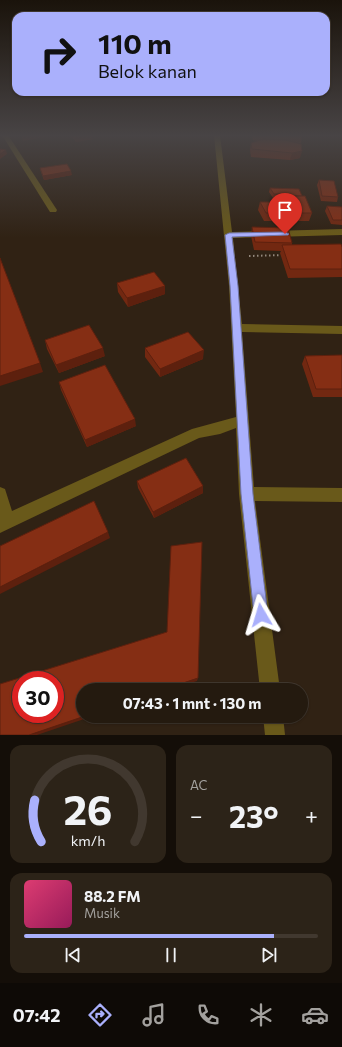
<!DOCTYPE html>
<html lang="id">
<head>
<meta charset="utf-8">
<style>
	:root { --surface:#241a0f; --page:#2c2318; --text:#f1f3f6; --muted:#a3a19e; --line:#41382f; --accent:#aab0fc }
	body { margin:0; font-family:Commissioner,sans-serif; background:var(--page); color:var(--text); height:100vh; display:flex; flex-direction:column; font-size:15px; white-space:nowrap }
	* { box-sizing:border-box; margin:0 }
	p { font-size:13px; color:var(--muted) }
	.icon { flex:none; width:22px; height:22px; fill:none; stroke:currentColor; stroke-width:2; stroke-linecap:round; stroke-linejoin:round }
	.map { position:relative; height:735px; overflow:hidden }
	.sheet { display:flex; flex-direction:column; gap:10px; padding:10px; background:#140e08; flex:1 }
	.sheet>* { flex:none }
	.hud { position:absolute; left:12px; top:12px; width:318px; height:84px; border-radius:12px; box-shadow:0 1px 3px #0004,0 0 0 1px var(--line); background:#aab0fc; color:#111; overflow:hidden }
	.speed { position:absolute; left:12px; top:671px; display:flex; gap:8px; font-size:20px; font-weight:700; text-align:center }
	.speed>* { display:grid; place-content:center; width:52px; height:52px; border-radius:50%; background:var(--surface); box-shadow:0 1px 3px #0004,0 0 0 1px var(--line); line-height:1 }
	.speed .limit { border:6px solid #d22; background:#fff; color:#111 }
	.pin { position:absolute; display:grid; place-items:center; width:34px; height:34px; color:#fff; margin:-41px -17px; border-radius:50% 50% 50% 0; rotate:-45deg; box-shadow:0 0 4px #0007 }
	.pin .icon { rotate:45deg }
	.me { position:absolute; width:44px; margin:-22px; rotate:353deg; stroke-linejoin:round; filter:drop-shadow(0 0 3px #0008) }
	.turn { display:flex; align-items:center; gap:14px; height:84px; padding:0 20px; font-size:18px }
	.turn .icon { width:52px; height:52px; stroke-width:2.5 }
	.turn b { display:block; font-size:28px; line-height:34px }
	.big { font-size:30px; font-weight:700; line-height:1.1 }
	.sheet .widget { flex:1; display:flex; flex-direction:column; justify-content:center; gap:6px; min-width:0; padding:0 14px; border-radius:12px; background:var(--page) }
	.sheet .dial { align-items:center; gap:0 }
	.dial svg { height:104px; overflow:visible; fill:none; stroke:var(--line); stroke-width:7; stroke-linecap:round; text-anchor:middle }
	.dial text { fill:var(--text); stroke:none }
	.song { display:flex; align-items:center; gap:12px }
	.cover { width:48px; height:48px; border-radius:6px; background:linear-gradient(135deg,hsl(340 70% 55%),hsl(330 70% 35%)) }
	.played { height:4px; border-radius:2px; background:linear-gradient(90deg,var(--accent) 85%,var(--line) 85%) }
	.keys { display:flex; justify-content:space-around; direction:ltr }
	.heat { display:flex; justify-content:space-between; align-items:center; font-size:22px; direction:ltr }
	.sheet .tiles { flex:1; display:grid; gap:10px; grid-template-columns:1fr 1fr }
	.widget:last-child { grid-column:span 2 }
	.trip { position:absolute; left:76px; top:683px; width:232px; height:40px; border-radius:20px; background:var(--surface); box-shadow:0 1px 3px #0004,0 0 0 1px var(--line); font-weight:700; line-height:40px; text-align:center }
	.tabs { display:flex; height:64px; justify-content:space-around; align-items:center; background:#0e0a06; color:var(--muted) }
	.tabs .icon { width:28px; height:28px }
	.tabs .selected { color:var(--accent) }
	.tabs b { font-size:18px; color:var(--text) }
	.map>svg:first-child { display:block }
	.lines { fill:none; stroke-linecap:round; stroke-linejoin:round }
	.path { stroke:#92877b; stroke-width:2; stroke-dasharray:1.5 2.5; stroke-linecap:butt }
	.minor { fill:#69591a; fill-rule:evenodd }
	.wall { fill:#722811 }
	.shaded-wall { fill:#5d200e }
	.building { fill:#852e14; stroke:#5d200e; fill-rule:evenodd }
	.route { fill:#aab0fc; stroke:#6e72a4 }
</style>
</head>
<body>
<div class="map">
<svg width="342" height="735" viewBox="0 0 342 735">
	<rect width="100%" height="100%" fill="#302214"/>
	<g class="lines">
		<path class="path" d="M249,256L284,255"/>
		<g class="minor">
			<path d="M2,135H8L57,210L56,212H50Z"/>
			<path d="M214,135H220L232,232L342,229V235L233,238L242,324L342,326V334L242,332L254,487L342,488V502L255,501L280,690H260L239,494L236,428L220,434L199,438L0,533V487L5,489L12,511L192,429L236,417L229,286Z"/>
			<path d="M263,716H283L285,735H265Z"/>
		</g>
	</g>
	<g class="wall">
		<path d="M70,135H92L93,139L76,142Z"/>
		<path d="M251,135H302L301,143H298L300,158L290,160L251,157L250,150L251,143L257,141L253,140Z"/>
		<path d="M40,168L72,175L44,180L41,172Z"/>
		<path d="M319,180L338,197L337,202L321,201L317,185Z"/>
		<path d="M270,188L302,196L312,213L309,221H264L258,210L260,202H287L288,198H273L269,192Z"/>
		<path d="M327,206L342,207V225L331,224L325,211Z"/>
		<path d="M252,227L292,243V245L342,247V277L288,278L280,253L281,251L254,250L251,236Z"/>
		<path d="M117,283L165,286V294L128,307L118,292Z"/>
		<path d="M45,340L105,356L59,373L47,349Z"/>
		<path d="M145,348L203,359L160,377L145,357Z"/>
		<path d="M342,355V397H313L302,364L305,356Z"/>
		<path d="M59,382L136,426L87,447L61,390Z"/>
		<path d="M137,481L203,486V493L154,518L138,488Z"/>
	</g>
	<g class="shaded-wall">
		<path d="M32,135H50V136L23,141L22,137Z"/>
		<path d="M90,135H92L93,139L76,142L75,138Z"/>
		<path d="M6,150L7,154L0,159V154Z"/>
		<path d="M302,151L300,158L290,160L292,153Z"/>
		<path d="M71,171L72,175L44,180L43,176Z"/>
		<path d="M165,286V294L128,307L127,298Z"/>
		<path d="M103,348L105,356L59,373L56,365Z"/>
		<path d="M204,350L203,359L160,377V369Z"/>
		<path d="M40,363L43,372L0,386V376Z"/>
		<path d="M135,419L136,426L87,447L85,440Z"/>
		<path d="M203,486V493L154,518L153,512Z"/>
		<path d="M108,532L110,538L0,594V587Z"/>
		<path d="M198,678L197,681L169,690H162Z"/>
		<path d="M85,716H93L37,735H29Z"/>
	</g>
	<g class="building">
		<path d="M20,135H32L22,137Z"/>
		<path d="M72,135H90L75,138Z"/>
		<path d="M267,135H302V136Z"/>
		<path d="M263,139L286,140L301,144L302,151L292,153L252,149L251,143Z"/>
		<path d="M0,149L6,150L0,154Z"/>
		<path d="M67,164L71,171L43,176L40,168Z"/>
		<path d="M319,180L334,181L338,197L322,196Z"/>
		<path d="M270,188L299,189L302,196H291L290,194H274Z"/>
		<path d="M289,196H305L312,213H266L260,202H287Z"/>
		<path d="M327,206L342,207V220H333Z"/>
		<path d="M252,227L288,228L292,243L255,242Z"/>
		<path d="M341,244L342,247V269H290L282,245Z"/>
		<path d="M0,258L40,363L0,376Z"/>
		<path d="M154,272L165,286L127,298L117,283Z"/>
		<path d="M89,325L103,348L56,365L45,340Z"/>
		<path d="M188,332L204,350L160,369L145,348Z"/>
		<path d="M342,355V389H316L305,356Z"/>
		<path d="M105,365L135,419L85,440L59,382Z"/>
		<path d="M186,458L203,486L153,512L137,481Z"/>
		<path d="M94,501L108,532L0,587V546Z"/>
		<path d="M202,542L198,678L162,690H83V716H85L29,735H0V684L167,632L171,546ZM21,680H55V714H21Z"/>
	</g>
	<linearGradient id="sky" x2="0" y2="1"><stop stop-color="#1a130b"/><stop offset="0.57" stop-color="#484445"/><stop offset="1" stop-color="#484445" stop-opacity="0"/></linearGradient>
	<rect width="342" height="238" fill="url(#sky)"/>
	<path class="route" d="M285,232L289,234L288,235L232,237L238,286L253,494L268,615L266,620L261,622L256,620L254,615L241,494L230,286L225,235L229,233Z"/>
</svg>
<div class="speed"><div class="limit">30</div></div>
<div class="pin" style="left:285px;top:234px;background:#d93025"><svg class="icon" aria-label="arrive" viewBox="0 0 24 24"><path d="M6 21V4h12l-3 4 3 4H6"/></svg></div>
<svg class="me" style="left:261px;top:615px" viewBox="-20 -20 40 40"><path d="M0-17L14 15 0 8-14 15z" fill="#aab0fc" stroke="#fff" stroke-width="4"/></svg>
<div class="trip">07:43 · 1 mnt · 130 m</div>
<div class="hud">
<div class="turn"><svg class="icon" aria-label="right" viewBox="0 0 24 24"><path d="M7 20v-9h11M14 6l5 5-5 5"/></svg><div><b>110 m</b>Belok kanan</div></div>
</div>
</div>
<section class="sheet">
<div class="tiles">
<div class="widget dial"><svg viewBox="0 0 100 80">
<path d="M14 69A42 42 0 1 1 86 69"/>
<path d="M14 69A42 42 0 0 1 9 37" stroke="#aab0fc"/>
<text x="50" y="56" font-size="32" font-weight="700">26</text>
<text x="50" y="72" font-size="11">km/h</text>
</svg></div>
<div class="widget"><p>AC</p>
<div class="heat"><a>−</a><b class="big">23°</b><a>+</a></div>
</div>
<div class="widget">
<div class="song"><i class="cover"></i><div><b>88.2 FM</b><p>Musik</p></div></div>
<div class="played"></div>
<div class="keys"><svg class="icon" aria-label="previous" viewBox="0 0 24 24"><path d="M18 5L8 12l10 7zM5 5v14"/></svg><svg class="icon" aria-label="pause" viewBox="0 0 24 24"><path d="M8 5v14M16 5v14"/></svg><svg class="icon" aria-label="next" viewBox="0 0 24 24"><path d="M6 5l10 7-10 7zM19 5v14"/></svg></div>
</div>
</div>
</section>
<nav class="tabs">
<b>07:42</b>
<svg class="icon selected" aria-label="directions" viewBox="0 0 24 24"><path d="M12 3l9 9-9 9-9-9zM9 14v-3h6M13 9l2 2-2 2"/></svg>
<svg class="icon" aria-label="music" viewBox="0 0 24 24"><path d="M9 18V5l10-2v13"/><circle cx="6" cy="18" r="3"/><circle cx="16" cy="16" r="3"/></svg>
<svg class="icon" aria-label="phone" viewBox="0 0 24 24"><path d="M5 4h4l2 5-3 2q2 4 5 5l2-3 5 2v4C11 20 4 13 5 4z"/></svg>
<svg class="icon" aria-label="climate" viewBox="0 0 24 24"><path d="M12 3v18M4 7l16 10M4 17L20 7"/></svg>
<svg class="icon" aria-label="car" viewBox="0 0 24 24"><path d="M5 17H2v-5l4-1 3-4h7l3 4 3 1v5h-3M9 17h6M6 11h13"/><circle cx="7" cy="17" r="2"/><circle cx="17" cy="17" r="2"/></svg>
</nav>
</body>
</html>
